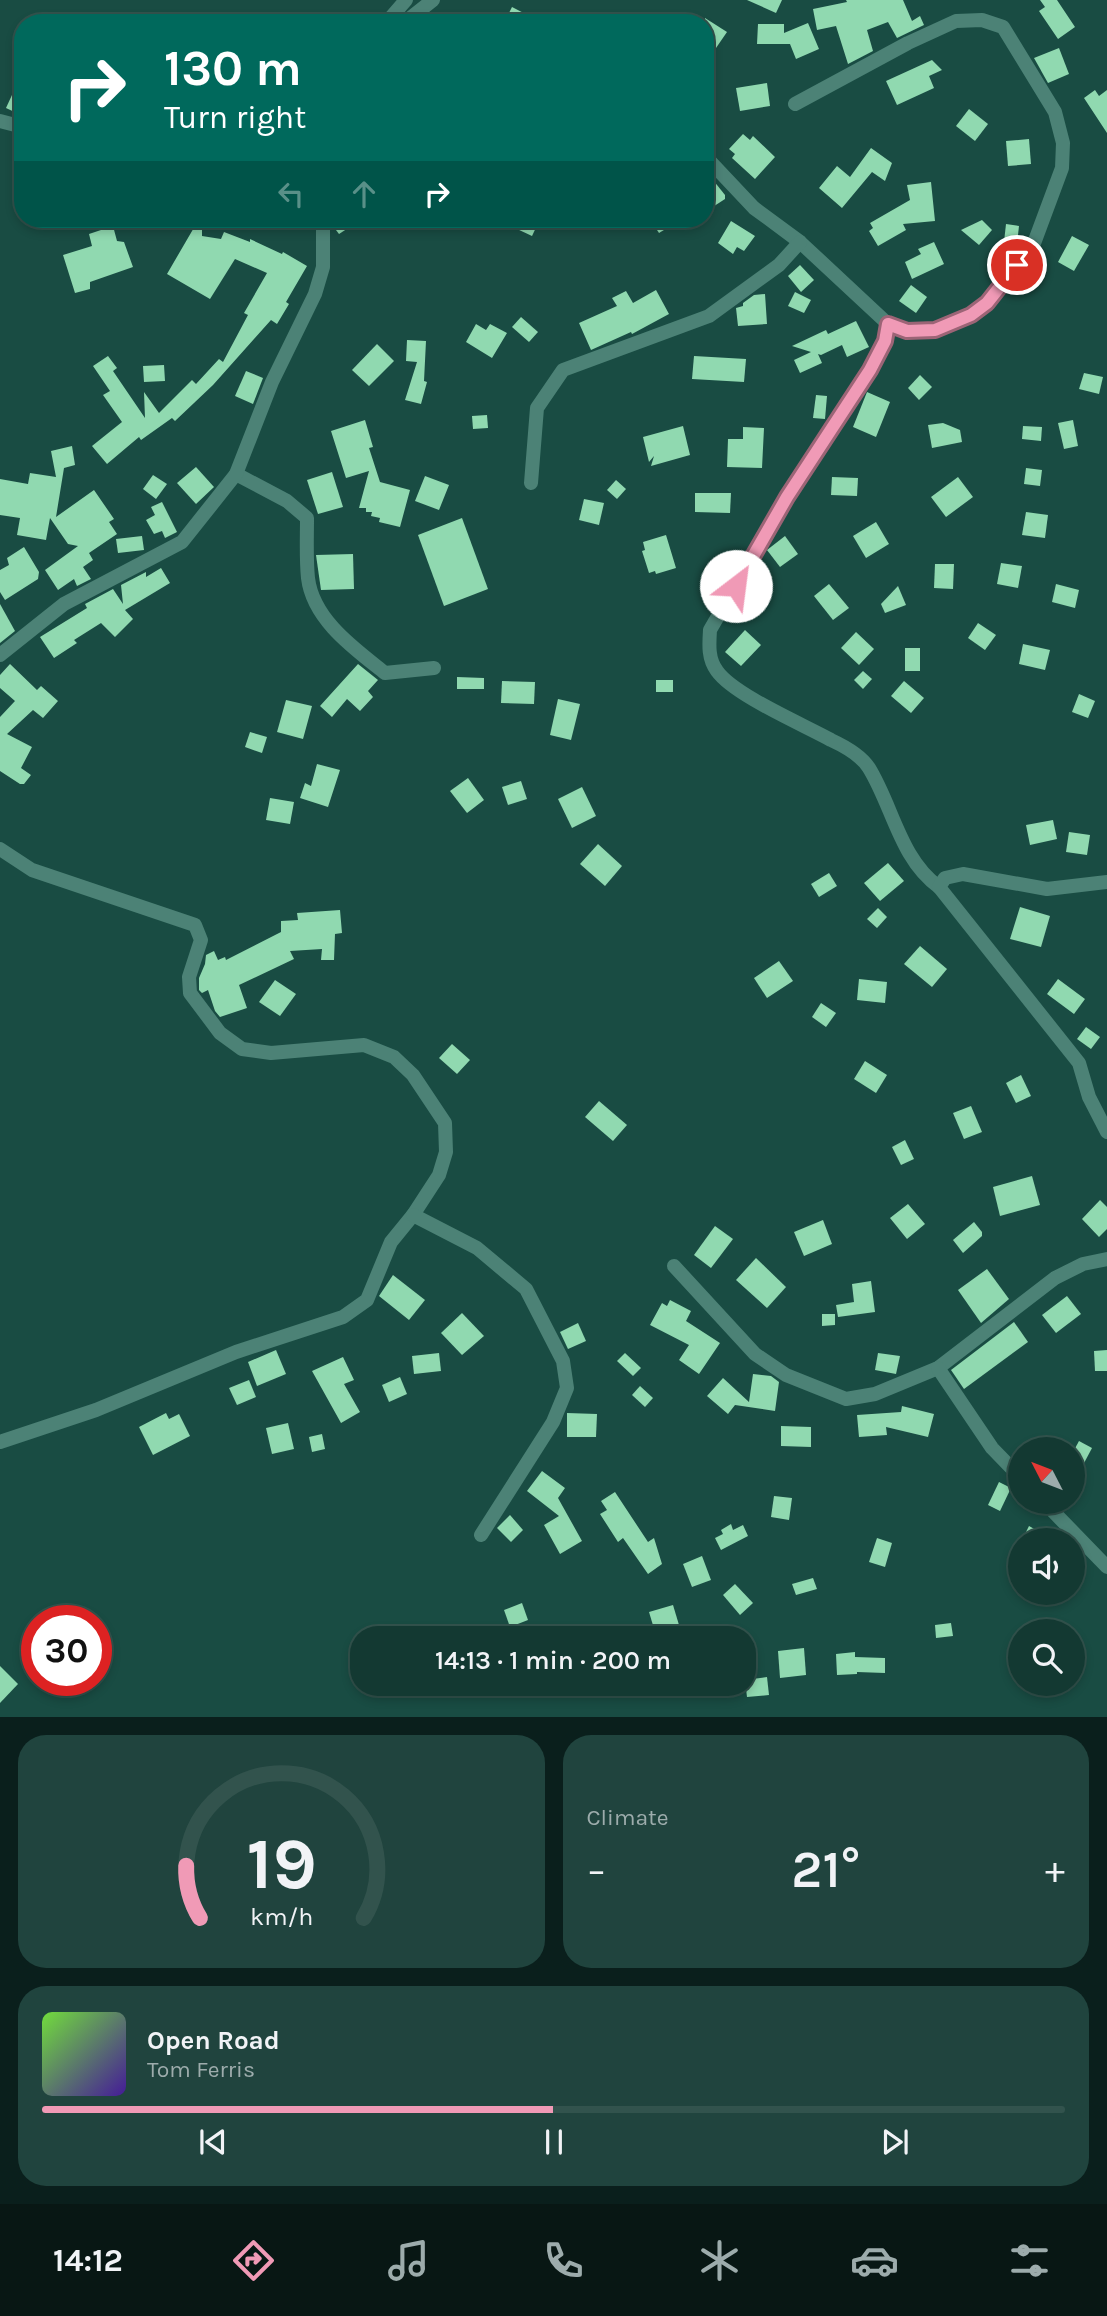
<!DOCTYPE html>
<html lang="en">
<head>
<meta charset="utf-8">
<style>
	:root { --surface:#133932; --page:#20443e; --text:#f1f3f6; --muted:#9dacac; --line:#32534d; --accent:#f09ab6 }
	body { margin:0; font-family:Karla,sans-serif; background:var(--page); color:var(--text); height:100vh; display:flex; flex-direction:column; font-size:26px; white-space:nowrap }
	* { box-sizing:border-box; margin:0 }
	p { font-size:23px; color:var(--muted) }
	.icon { flex:none; width:38px; height:38px; fill:none; stroke:currentColor; stroke-width:2; stroke-linecap:round; stroke-linejoin:round }
	.map { position:relative; height:1717px; overflow:hidden }
	.sheet { display:flex; flex-direction:column; gap:18px; padding:18px; background:#0a1f1c; flex:1 }
	.sheet>* { flex:none }
	.hud { position:absolute; left:14px; top:14px; width:700px; height:214px; border-radius:28px; box-shadow:0 4px 10px #0003,0 0 0 2px var(--line); background:#00695c; color:#fff; overflow:hidden }
	.needle { width:46px; rotate:312deg }
	.buttons { position:absolute; left:1008px; top:1437px; display:grid; gap:14px }
	.buttons a { display:grid; place-items:center; width:77px; height:77px; border-radius:50%; background:var(--surface); box-shadow:0 4px 10px #0003,0 0 0 2px var(--line); font-size:35px }
	.speed { position:absolute; left:21px; top:1605px; display:flex; gap:14px; font-size:35px; font-weight:700; text-align:center }
	.speed>* { display:grid; place-content:center; width:91px; height:91px; border-radius:50%; background:var(--surface); box-shadow:0 4px 10px #0003,0 0 0 2px var(--line); line-height:1 }
	.speed .limit { border:10px solid #d22; background:#fff; color:#111 }
	.pin { position:absolute; display:grid; place-items:center; width:60px; height:60px; color:#fff; margin:-30px; border:4px solid #fff; border-radius:50%; box-shadow:0 2px 7px #0007 }
	.me { position:absolute; width:77px; margin:-38px; rotate:30deg; stroke-linejoin:round; filter:drop-shadow(0 0 5px #0008) }
	.turn { display:flex; align-items:center; gap:24px; height:147px; padding:0 35px; font-size:32px }
	.turn .icon { width:91px; height:91px; stroke-width:2.5 }
	.turn b { display:block; font-size:49px; line-height:60px }
	.lanes { display:flex; align-items:center; height:66px; padding:0 35px; background:#0003; justify-content:center; gap:35px; direction:ltr }
	.lanes .off { opacity:.35 }
	.big { font-size:52px; font-weight:600; line-height:1.1 }
	.sheet .card { flex:1; display:flex; flex-direction:column; justify-content:center; gap:10px; min-width:0; padding:0 24px; border-radius:28px; background:var(--page) }
	.sheet .dial { align-items:center; gap:0 }
	.dial svg { height:182px; overflow:visible; fill:none; stroke:var(--line); stroke-width:7; stroke-linecap:round; text-anchor:middle }
	.dial text { fill:var(--text); stroke:none }
	.song { display:flex; align-items:center; gap:21px }
	.cover { width:84px; height:84px; border-radius:10px; background:linear-gradient(135deg,hsl(100 70% 55%),hsl(260 70% 35%)) }
	.played { height:7px; border-radius:4px; background:linear-gradient(90deg,var(--accent) 50%,var(--line) 50%) }
	.keys { display:flex; justify-content:space-around; direction:ltr }
	.heat { display:flex; justify-content:space-between; align-items:center; font-size:38px; direction:ltr }
	.sheet .tiles { flex:1; display:grid; gap:18px; grid-template-columns:1fr 1fr }
	.card:last-child { grid-column:span 2 }
	.trip { position:absolute; left:350px; top:1626px; width:406px; height:70px; border-radius:28px; background:var(--surface); box-shadow:0 4px 10px #0003,0 0 0 2px var(--line); font-weight:600; line-height:70px; text-align:center }
	.tab-bar { display:flex; height:112px; justify-content:space-around; align-items:center; background:#081714; color:var(--muted) }
	.tab-bar .icon { width:49px; height:49px }
	.tab-bar .current { color:var(--accent) }
	.tab-bar b { font-size:32px; color:var(--text) }
	.map>svg:first-child { display:block }
	.building { fill:#90d9b0 }
	.lines { fill:none; stroke-linecap:round; stroke-linejoin:round }
	.minor { stroke:#4c8276; stroke-width:14 }
	.tertiary { stroke:#4c8276; stroke-width:14 }
	.route-casing { stroke:#9c6476; stroke-width:18 }
	.route { stroke:#f09ab6; stroke-width:12 }
</style>
</head>
<body>
<div class="map">
<svg width="1107" height="1718" viewBox="0 0 1107 1718">
	<rect width="100%" height="100%" fill="#194c43"/>
	<g class="building">
		<path d="M747,0H782L776,13Z"/>
		<path d="M846,0H903L912,21L920,16L924,25L897,38L888,22L867,30L873,51L848,64L836,26L817,30L813,9L847,2Z"/>
		<path d="M1040,0H1057L1075,27L1058,39L1039,11L1045,7Z"/>
		<path d="M512,7L543,23H504Z"/>
		<path d="M705,18L727,32L705,64Z"/>
		<path d="M808,23L819,49L796,59L790,44H757L758,24H784V33Z"/>
		<path d="M1059,48L1069,74L1048,83L1034,58Z"/>
		<path d="M932,60L942,70L929,76L934,88L897,105L886,81Z"/>
		<path d="M23,71V116L6,108Z"/>
		<path d="M767,83L770,106L740,111L736,88Z"/>
		<path d="M1095,90L1099,96L1107,90V133L1084,98Z"/>
		<path d="M969,109L988,124L975,141L956,126Z"/>
		<path d="M743,134L750,140L753,136L775,157L755,179L732,158L735,154L729,149Z"/>
		<path d="M1029,139L1031,164L1008,166L1006,141Z"/>
		<path d="M871,148L892,163L885,181L872,172L842,208L819,188L837,166L850,177Z"/>
		<path d="M705,170L725,195V199L705,212Z"/>
		<path d="M931,182L935,221L903,224L906,230L878,246L869,231L873,228L870,223L910,200L907,185Z"/>
		<path d="M199,219H202V236L221,239L224,232L250,242V239L282,254L283,252L307,266L286,302L289,304L277,324L271,320L213,385L175,421L172,418L141,440L139,437L107,464L92,446L122,422L103,395L110,391L93,366L108,356L117,368L113,371L145,418L144,392L159,413L192,380L196,384L219,359L223,362L248,315L244,313L267,273L235,259L210,299L167,274Z"/>
		<path d="M333,219H362L339,234L333,226Z"/>
		<path d="M496,219H540L532,236Z"/>
		<path d="M650,219H682L659,233Z"/>
		<path d="M982,220L992,230L979,245L961,230Z"/>
		<path d="M731,221L755,236L744,251L737,247L733,254L718,243Z"/>
		<path d="M1006,224L1019,226L1017,244L1004,242Z"/>
		<path d="M113,226L117,241L124,242L133,267L90,282V289L75,293L63,255L92,246L89,234Z"/>
		<path d="M1072,236L1089,245L1074,271L1058,262Z"/>
		<path d="M934,242L944,264L912,279L905,262L921,254L918,249Z"/>
		<path d="M800,265L814,280L801,292L788,276Z"/>
		<path d="M911,285L927,297L916,313L899,301Z"/>
		<path d="M656,290L669,314L632,334L631,332L591,350L579,323L617,306L612,298L626,291L633,303Z"/>
		<path d="M795,292L811,300L804,313L788,306Z"/>
		<path d="M765,294L767,324L738,326L736,308L743,306V303L754,295Z"/>
		<path d="M521,317L538,332L529,342L512,327Z"/>
		<path d="M856,321L869,347L847,357L842,345L821,355L818,354L822,363L800,373L794,360L811,352L792,346L826,330L828,334Z"/>
		<path d="M476,324L486,330L490,324L507,333L492,358L466,342Z"/>
		<path d="M407,340L426,341L424,381L427,382L421,404L405,400L417,362L406,361Z"/>
		<path d="M377,344L394,361L369,386L352,370Z"/>
		<path d="M694,356L746,359L744,382L692,379Z"/>
		<path d="M164,365L165,381L144,382L143,366Z"/>
		<path d="M246,371L263,378L253,404L235,396Z"/>
		<path d="M1084,373L1103,377L1099,394L1079,389Z"/>
		<path d="M920,375L932,387L919,400L908,388Z"/>
		<path d="M867,392L890,402L876,437L853,427Z"/>
		<path d="M816,395L827,396L825,419L813,418Z"/>
		<path d="M487,415L488,428L473,429L472,416Z"/>
		<path d="M365,420L373,447L369,448L380,482L410,490L400,527L379,522L380,518L371,516L372,512H366V508H359L369,471L346,478L331,431Z"/>
		<path d="M1073,420L1078,446L1064,449L1058,423Z"/>
		<path d="M943,423L960,430L962,442L932,448L928,425Z"/>
		<path d="M683,426L690,455L651,466L654,456L649,462L643,437Z"/>
		<path d="M1023,426L1042,427L1041,441L1022,439Z"/>
		<path d="M743,427L764,428L762,468L727,467L728,439H743Z"/>
		<path d="M72,446L75,465L64,468L56,517L94,490L114,519L109,522L117,534L89,553L93,560L83,567L91,579L77,586L74,579L58,590L45,570L78,546L68,544L50,518L46,540L17,535L20,518L0,515V479L28,484L30,473L56,477L51,451Z"/>
		<path d="M196,467L214,487L196,504L177,483Z"/>
		<path d="M1026,468L1042,470L1040,486L1024,484Z"/>
		<path d="M332,472L343,507L318,514L307,480Z"/>
		<path d="M153,475L167,484L156,499L143,489Z"/>
		<path d="M425,476L449,485L439,510L415,501Z"/>
		<path d="M832,477L858,478L857,496L831,495Z"/>
		<path d="M958,477L973,497L946,517L931,497Z"/>
		<path d="M616,480L626,489L617,499L607,490Z"/>
		<path d="M695,493H731L730,513L695,512Z"/>
		<path d="M584,499L604,503L599,525L579,520Z"/>
		<path d="M162,502L177,532L165,538L162,531L154,534L146,520L155,515L151,507Z"/>
		<path d="M1026,512L1048,515L1045,538L1022,535Z"/>
		<path d="M462,518L488,589L444,606L418,535Z"/>
		<path d="M876,522L889,544L866,558L853,536Z"/>
		<path d="M666,535L676,568L656,574L655,571L649,573L642,551L645,550L643,542Z"/>
		<path d="M142,536L144,550L118,553L116,539Z"/>
		<path d="M785,536L798,554L780,567L767,550Z"/>
		<path d="M24,547L39,572L38,579L5,600L0,592V570L9,565L7,558Z"/>
		<path d="M353,554L354,589L321,590L316,555Z"/>
		<path d="M1001,563L1022,566L1018,588L997,584Z"/>
		<path d="M935,564H954L953,589L934,588Z"/>
		<path d="M161,568L170,583L125,610L133,619L115,637L101,623L74,640L77,643L54,658L40,637L87,608L85,604L113,589L123,604L121,585L146,572V577Z"/>
		<path d="M829,584L849,608L833,620L814,596Z"/>
		<path d="M1056,584L1079,590L1075,608L1052,602Z"/>
		<path d="M898,586L906,605L885,613L881,604Z"/>
		<path d="M0,604L15,631L0,643Z"/>
		<path d="M978,623L996,635L985,650L968,638Z"/>
		<path d="M745,630L761,645L741,666L725,652Z"/>
		<path d="M856,632L874,649L859,665L841,648Z"/>
		<path d="M1023,644L1050,650L1045,670L1019,664Z"/>
		<rect x="905" y="648" width="15" height="23"/>
		<path d="M10,664L37,690L41,686L58,701L43,718L33,710L7,734L32,747L21,768L31,775L24,784H20L0,771V717L15,701L0,688V675Z"/>
		<path d="M358,664L378,680L368,691L373,697L360,711L347,699L332,717L320,706Z"/>
		<path d="M863,671L872,679L863,689L854,680Z"/>
		<path d="M457,677L484,678V689H457Z"/>
		<rect x="656" y="680" width="17" height="12"/>
		<path d="M502,681L535,682L534,704L501,703Z"/>
		<path d="M904,681L924,698L911,713L891,696Z"/>
		<path d="M1079,694L1095,701L1088,718L1072,712Z"/>
		<path d="M558,699L580,704L571,740L550,735Z"/>
		<path d="M286,700L312,706L303,739L277,732Z"/>
		<path d="M250,732L267,737L262,753L245,747Z"/>
		<path d="M317,764L340,770L328,807L300,798L305,783L311,786Z"/>
		<path d="M468,778L484,800L467,813L450,791Z"/>
		<path d="M521,781L527,799L508,805L502,787Z"/>
		<path d="M582,787L596,816L572,828L558,799Z"/>
		<path d="M270,798L294,802L290,824L266,820Z"/>
		<path d="M1053,820L1057,839L1030,845L1026,825Z"/>
		<path d="M1069,832L1090,835L1087,855L1066,852Z"/>
		<path d="M598,844L622,866L605,886L580,864Z"/>
		<path d="M888,863L904,881L880,901L864,883Z"/>
		<path d="M829,873L837,886L819,897L811,884Z"/>
		<path d="M1020,907L1050,916L1041,947L1010,939Z"/>
		<path d="M878,908L887,917L877,928L867,919Z"/>
		<path d="M340,910L342,933L335,934L334,960H321L322,949L290,951L294,959L239,985L247,1008L220,1017L215,1011L208,990L202,993L199,990V978L205,964L206,955L214,951L218,960L225,957L226,960L281,932V921L298,920L297,913Z"/>
		<path d="M920,946L947,969L932,987L904,964Z"/>
		<path d="M779,961L793,981L767,998L754,978Z"/>
		<path d="M859,979L887,982L885,1003L857,1000Z"/>
		<path d="M1058,979L1085,999L1074,1014L1047,994Z"/>
		<path d="M275,980L296,994L280,1016L259,1002Z"/>
		<path d="M821,1003L836,1013L826,1027L812,1017Z"/>
		<path d="M1086,1027L1100,1037L1091,1049L1077,1039Z"/>
		<path d="M452,1044L470,1060L457,1074L439,1058Z"/>
		<path d="M865,1061L887,1075L876,1093L854,1079Z"/>
		<path d="M1021,1075L1031,1096L1016,1103L1006,1083Z"/>
		<path d="M599,1101L627,1125L613,1141L585,1117Z"/>
		<path d="M971,1106L982,1132L964,1139L953,1113Z"/>
		<path d="M905,1140L914,1159L901,1165L892,1147Z"/>
		<path d="M1032,1176L1040,1205L1000,1216L993,1187Z"/>
		<path d="M1100,1200L1107,1207V1229L1099,1237L1082,1219Z"/>
		<path d="M908,1204L925,1224L907,1239L890,1218Z"/>
		<path d="M823,1220L832,1244L804,1256L794,1232Z"/>
		<path d="M974,1222L982,1232V1236L963,1253L953,1240Z"/>
		<path d="M715,1226L733,1239L711,1268L694,1255Z"/>
		<path d="M756,1258L786,1287L767,1308L736,1280Z"/>
		<path d="M987,1269L1009,1299L981,1323L958,1290Z"/>
		<path d="M393,1275L425,1300L409,1320L379,1296Z"/>
		<path d="M871,1281L875,1312L838,1317L836,1305L854,1302L852,1284Z"/>
		<path d="M1067,1296L1081,1314L1056,1333L1042,1315Z"/>
		<path d="M670,1300L691,1311L686,1321L720,1343L699,1374L679,1360L689,1345L650,1325L662,1303L667,1306Z"/>
		<path d="M462,1313L484,1336L462,1355L441,1333Z"/>
		<path d="M822,1314H835V1325L822,1326Z"/>
		<path d="M1014,1322L1028,1342L964,1389L951,1370Z"/>
		<path d="M578,1323L586,1341L568,1349L560,1332Z"/>
		<path d="M276,1350L286,1374L257,1386L248,1362Z"/>
		<path d="M1107,1350V1371H1095L1094,1351Z"/>
		<path d="M439,1353L441,1371L414,1374L412,1356Z"/>
		<path d="M625,1353L641,1368L633,1376L617,1361Z"/>
		<path d="M878,1353L900,1356L896,1374L875,1370Z"/>
		<path d="M343,1357L354,1380L344,1384L360,1412L341,1423L312,1371Z"/>
		<path d="M753,1374L771,1376L779,1382L775,1411L735,1405L728,1414L707,1396L723,1378L749,1402Z"/>
		<path d="M400,1377L407,1394L389,1402L382,1385Z"/>
		<path d="M249,1380L256,1397L237,1405L229,1388Z"/>
		<path d="M640,1386L653,1398L645,1407L632,1395Z"/>
		<path d="M902,1406L934,1414L928,1437L886,1427L887,1435L859,1437L857,1415L901,1412Z"/>
		<path d="M166,1413L169,1419L179,1414L190,1436L153,1455L139,1427Z"/>
		<path d="M567,1413L597,1414L596,1437H567Z"/>
		<path d="M288,1423L294,1449L272,1454L266,1428Z"/>
		<path d="M781,1426L811,1427V1447L781,1446Z"/>
		<path d="M322,1434L325,1449L312,1452L309,1437Z"/>
		<path d="M1079,1441L1092,1448L1083,1465L1073,1460V1452Z"/>
		<path d="M542,1471L565,1488L558,1498L582,1541L560,1554L544,1525L559,1516L527,1491Z"/>
		<path d="M999,1482L1011,1488L1000,1511L988,1505Z"/>
		<path d="M615,1492L648,1542L654,1538L662,1564L648,1574L623,1538L618,1542L600,1514L607,1510L601,1501Z"/>
		<path d="M774,1496L792,1498L789,1520L771,1517Z"/>
		<path d="M510,1515L523,1530L511,1542L497,1528Z"/>
		<path d="M731,1524L733,1530L743,1525L748,1536L721,1550L715,1538L723,1534L721,1530Z"/>
		<path d="M1029,1526L1054,1540H1022Z"/>
		<path d="M877,1538L892,1543L885,1567L869,1562Z"/>
		<path d="M702,1556L711,1580L692,1587L683,1564Z"/>
		<path d="M813,1578L817,1589L796,1595L792,1584Z"/>
		<path d="M735,1584L753,1603L740,1615L723,1595Z"/>
		<path d="M522,1603L528,1620L510,1627L504,1610Z"/>
		<path d="M673,1605L679,1625L655,1632L649,1612Z"/>
		<path d="M951,1623L953,1636L936,1638L935,1625Z"/>
		<path d="M804,1648L806,1675L780,1678L778,1651Z"/>
		<path d="M855,1652V1657L885,1658V1673L857,1672V1674L837,1675L836,1654Z"/>
		<path d="M0,1666L18,1684L0,1703Z"/>
		<path d="M767,1677L769,1695L747,1697L745,1680Z"/>
	</g>
	<g class="lines">
		<g class="minor">
			<path d="M386,23L406,0"/>
			<path d="M795,104L908,43L956,21L982,20L1003,27L1055,112L1063,143L1062,168L1033,246L987,304L971,315L935,330L907,331L888,324"/>
			<path d="M705,156L754,208L800,242L888,324L885,341L870,370L787,497L710,630C709,645 708,659 717,671C734,695 802,724 831,740C844,746 861,755 869,768C893,807 900,859 939,887"/>
			<path d="M236,474L287,501L307,518C307,538 306,559 308,578C313,620 355,649 385,673L434,668"/>
			<path d="M531,483L537,408L563,370L709,316L779,265L800,242"/>
			<path d="M0,655L64,604L182,542L236,474L272,382L315,294L323,267V219"/>
			<path d="M0,849L32,870L195,925L201,940L189,977L190,993L220,1033L242,1049L271,1053L364,1045L394,1057L413,1075L445,1123L446,1152L439,1175L413,1215L391,1242L367,1300L343,1317L236,1352L96,1410L0,1442"/>
			<path d="M1107,882L1047,889L963,874L945,878L939,887L1079,1063L1089,1097L1107,1132"/>
			<path d="M413,1215L477,1248L526,1289L563,1361L567,1388L553,1422L481,1535"/>
			<path d="M674,1266L755,1354L786,1375L846,1399L875,1394L938,1368L1055,1278L1083,1264L1107,1259"/>
			<path d="M938,1368L992,1448L1020,1477"/>
			<path d="M1044,1502L1107,1567"/>
		</g>
		<g class="tertiary">
			<path d="M398,23L409,19L433,0"/>
			<path d="M0,121L23,127"/>
		</g>
	</g>
	<g class="lines">
		<g class="route-casing">
			<path id="route" d="M736,586L787,497L870,370L885,341L888,324L907,331L935,330L971,315L987,303L1017,265"/>
		</g>
		<use href="#route" class="route"/>
	</g>
</svg>
<div class="buttons">
<a><svg class="needle" viewBox="-14 -14 28 28"><path d="M0-13l5 13h-10z" fill="#e53935"/><path d="M0 13l5-13h-10z" fill="#9dacac"/></svg></a>
<a><svg class="icon" aria-label="sound" viewBox="0 0 24 24"><path d="M4 9h4l5-4v14l-5-4H4zM17 9q2 3 0 6"/></svg></a>
<a><svg class="icon" aria-label="search" viewBox="0 0 24 24"><circle cx="10" cy="10" r="6"/><path d="M15 15l6 6"/></svg></a>
</div>
<div class="speed"><div class="limit">30</div></div>
<div class="pin" style="left:1017px;top:265px;background:#d93025"><svg class="icon" aria-label="arrive" viewBox="0 0 24 24"><path d="M6 21V4h12l-3 4 3 4H6"/></svg></div>
<svg class="me" style="left:736px;top:586px" viewBox="-20 -20 40 40"><circle r="19" fill="#fff"/><path d="M0-13L10 11 0 6-10 11z" fill="#f09ab6"/></svg>
<div class="trip">14:13 · 1 min · 200 m</div>
<div class="hud">
<div class="turn"><svg class="icon" aria-label="right" viewBox="0 0 24 24"><path d="M7 20v-9h11M14 6l5 5-5 5"/></svg><div><b>130 m</b>Turn right</div></div>
<div class="lanes"><svg class="icon off" aria-label="left" viewBox="0 0 24 24"><path d="M17 20v-9H6M10 6l-5 5 5 5"/></svg><svg class="icon off" aria-label="ahead" viewBox="0 0 24 24"><path d="M12 20V5M6 11l6-6 6 6"/></svg><svg class="icon" aria-label="right" viewBox="0 0 24 24"><path d="M7 20v-9h11M14 6l5 5-5 5"/></svg></div>
</div>
</div>
<section class="sheet">
<div class="tiles">
<div class="card dial"><svg viewBox="0 0 100 80">
<path d="M14 69A42 42 0 1 1 86 69"/>
<path d="M14 69A42 42 0 0 1 8 46" stroke="#f09ab6"/>
<text x="50" y="56" font-size="32" font-weight="700">19</text>
<text x="50" y="72" font-size="11">km/h</text>
</svg></div>
<div class="card"><p>Climate</p>
<div class="heat"><a>−</a><b class="big">21°</b><a>+</a></div>
</div>
<div class="card">
<div class="song"><i class="cover"></i><div><b>Open Road</b><p>Tom Ferris</p></div></div>
<div class="played"></div>
<div class="keys"><svg class="icon" aria-label="previous" viewBox="0 0 24 24"><path d="M18 5L8 12l10 7zM5 5v14"/></svg><svg class="icon" aria-label="pause" viewBox="0 0 24 24"><path d="M8 5v14M16 5v14"/></svg><svg class="icon" aria-label="next" viewBox="0 0 24 24"><path d="M6 5l10 7-10 7zM19 5v14"/></svg></div>
</div>
</div>
</section>
<nav class="tab-bar">
<b>14:12</b>
<svg class="icon current" aria-label="directions" viewBox="0 0 24 24"><path d="M12 3l9 9-9 9-9-9zM9 14v-3h6M13 9l2 2-2 2"/></svg>
<svg class="icon" aria-label="music" viewBox="0 0 24 24"><path d="M9 18V5l10-2v13"/><circle cx="6" cy="18" r="3"/><circle cx="16" cy="16" r="3"/></svg>
<svg class="icon" aria-label="phone" viewBox="0 0 24 24"><path d="M5 4h4l2 5-3 2q2 4 5 5l2-3 5 2v4C11 20 4 13 5 4z"/></svg>
<svg class="icon" aria-label="climate" viewBox="0 0 24 24"><path d="M12 3v18M4 7l16 10M4 17L20 7"/></svg>
<svg class="icon" aria-label="car" viewBox="0 0 24 24"><path d="M5 17H2v-5l4-1 3-4h7l3 4 3 1v5h-3M9 17h6M6 11h13"/><circle cx="7" cy="17" r="2"/><circle cx="17" cy="17" r="2"/></svg>
<svg class="icon" aria-label="filters" viewBox="0 0 24 24"><path d="M4 7h16M4 17h16"/><circle cx="9" cy="7" r="2"/><circle cx="15" cy="17" r="2"/></svg>
</nav>
</body>
</html>
